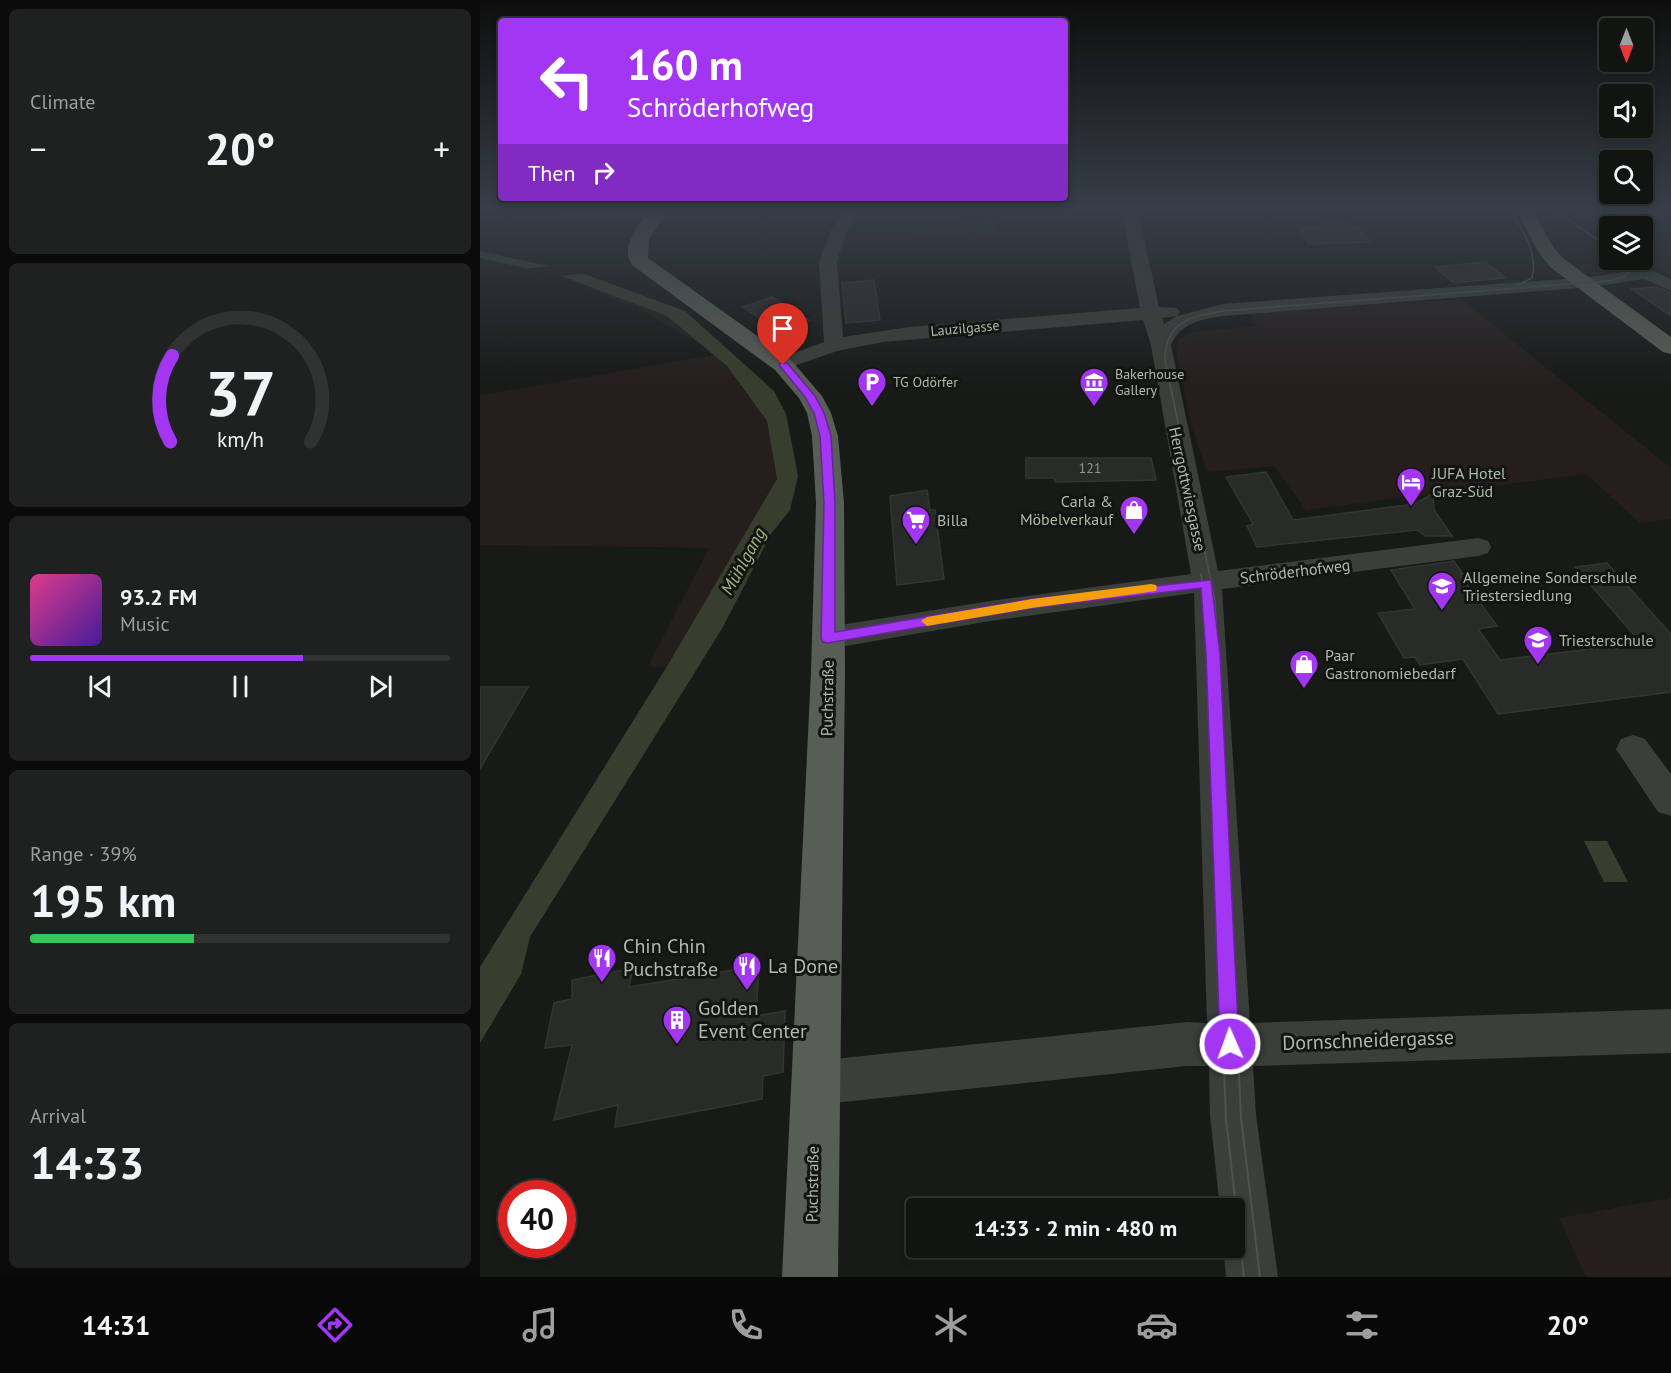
<!DOCTYPE html>
<html lang="en">
<head>
<meta charset="utf-8">
<style>
	:root { --surface:#121412; --page:#1f2120; --text:#f1f3f6; --muted:#9c9e9f; --line:#313332; --accent:#a236f3 }
	body { margin:0; font-family:"PT Sans",sans-serif; background:var(--page); color:var(--text); height:100vh; display:flex; flex-direction:column; font-size:22px; white-space:nowrap }
	* { box-sizing:border-box; margin:0 }
	p { font-size:20px; color:var(--muted) }
	.icon { flex:none; width:33px; height:33px; fill:none; stroke:currentColor; stroke-width:2; stroke-linecap:round; stroke-linejoin:round }
	.map { position:relative; flex:1; overflow:hidden }
	.panel { display:flex; flex-direction:column; gap:9px; padding:9px; background:#0a0b0a; width:480px }
	.panel>* { flex:none }
	.banner { position:absolute; left:18px; top:18px; width:570px; height:183px; border-radius:6px; box-shadow:0 3px 9px #0003,0 0 0 2px var(--line); background:#a236f3; color:#fff; overflow:hidden }
	.needle { width:39px; rotate:180deg }
	.controls { position:absolute; left:1119px; top:18px; display:grid; gap:12px }
	.controls a { display:grid; place-items:center; width:54px; height:54px; border-radius:6px; background:var(--surface); box-shadow:0 3px 9px #0003,0 0 0 2px var(--line); font-size:30px }
	.speed { position:absolute; left:18px; top:1180px; display:flex; gap:12px; font-size:30px; font-weight:700; text-align:center }
	.speed>* { display:grid; place-content:center; width:78px; height:78px; border-radius:50%; background:var(--surface); box-shadow:0 3px 9px #0003,0 0 0 2px var(--line); line-height:1 }
	.speed .limit { border:9px solid #d22; background:#fff; color:#111 }
	.pin { position:absolute; display:grid; place-items:center; width:51px; height:51px; color:#fff; margin:-62px -26px; border-radius:50% 50% 50% 0; rotate:-45deg; box-shadow:0 0 6px #0007 }
	.pin .icon { rotate:45deg }
	.me { position:absolute; width:66px; margin:-33px; rotate:358deg; stroke-linejoin:round; filter:drop-shadow(0 0 4px #0008) }
	.turn { display:flex; align-items:center; gap:21px; height:126px; padding:0 30px; font-size:27px }
	.turn .icon { width:78px; height:78px; stroke-width:2.5 }
	.turn b { display:block; font-size:42px; line-height:51px }
	.then { display:flex; align-items:center; height:57px; padding:0 30px; background:#0003; gap:12px; font-size:22px }
	.big { font-size:45px; font-weight:700; line-height:1.1 }
	.panel .widget { flex:1; display:flex; flex-direction:column; justify-content:center; gap:9px; min-width:0; padding:0 21px; border-radius:9px; background:var(--page) }
	.panel .dial { align-items:center; gap:0 }
	.dial svg { height:156px; overflow:visible; fill:none; stroke:var(--line); stroke-width:7; stroke-linecap:round; text-anchor:middle }
	.dial text { fill:var(--text); stroke:none }
	.song { display:flex; align-items:center; gap:18px }
	.cover { width:72px; height:72px; border-radius:9px; background:linear-gradient(135deg,hsl(330 70% 55%),hsl(260 70% 35%)) }
	.played { height:6px; border-radius:3px; background:linear-gradient(90deg,var(--accent) 65%,var(--line) 65%) }
	.keys { display:flex; justify-content:space-around; direction:ltr }
	.heat { display:flex; justify-content:space-between; align-items:center; font-size:33px; direction:ltr }
	.charge { height:9px; border-radius:4px; background:linear-gradient(90deg,#34c759 39%,var(--line) 0) }
	.trip { position:absolute; left:426px; top:1198px; width:339px; height:60px; border-radius:6px; background:var(--surface); box-shadow:0 3px 9px #0003,0 0 0 2px var(--line); font-weight:700; line-height:60px; text-align:center }
	.tabs { display:flex; height:96px; justify-content:space-around; align-items:center; background:#070807; color:var(--muted) }
	.tabs .icon { width:42px; height:42px }
	.tabs .on { color:var(--accent) }
	.tabs b { font-size:27px; color:var(--text) }
	main { display:flex; flex:1; min-height:0 }
	.map>svg:first-child { display:block }
	.green { fill:#251e1d }
	.water { fill:#383e2d }
	.pier { fill:#181a18 }
	.building { fill:#282b28; stroke:#323632; stroke-width:1.5 }
	.lines { fill:none; stroke-linecap:round; stroke-linejoin:round }
	.minor { fill:#3a3f39; fill-rule:evenodd }
	.major { fill:#575e55; fill-rule:evenodd }
	.tram-far1 { stroke:#4e544c; stroke-width:1.5 }
	.tram { stroke:#4e544c; stroke-width:2 }
	.route { fill:#a236f3; stroke:#69239e; stroke-width:1.5 }
	.slow { fill:#f59e0b }
	.labels { text-anchor:middle; dominant-baseline:central; stroke-width:6; stroke-linejoin:round; paint-order:stroke }
	.far-street-label { font-size:14px; fill:#b0baaa; stroke:#131513 }
	.far-poi-label { font-size:14px; fill:#b0baaa; stroke:#131513; text-anchor:start }
	.number-label { font-size:14px; fill:#8e968a }
	.poi-label { font-size:16px; fill:#b0baaa; stroke:#131513; text-anchor:start }
	.street-label { font-size:16px; fill:#b0baaa; stroke:#131513 }
	.water-label { font-size:18px; font-style:italic; fill:#a1b581; stroke:#131513 }
	.near-poi-label { font-size:20px; fill:#b0baaa; stroke:#131513; text-anchor:start }
	.near-street-label { font-size:20px; fill:#b0baaa; stroke:#131513 }
</style>
</head>
<body>
<main>
<section class="panel">
<div class="widget"><p>Climate</p>
<div class="heat"><a>−</a><b class="big">20°</b><a>+</a></div>
</div>
<div class="widget dial"><svg viewBox="0 0 100 80">
<path d="M14 69A42 42 0 1 1 86 69"/>
<path d="M14 69A42 42 0 0 1 15 25" stroke="#a236f3"/>
<text x="50" y="56" font-size="32" font-weight="700">37</text>
<text x="50" y="72" font-size="11">km/h</text>
</svg></div>
<div class="widget">
<div class="song"><i class="cover"></i><div><b>93.2 FM</b><p>Music</p></div></div>
<div class="played"></div>
<div class="keys"><svg class="icon" aria-label="previous" viewBox="0 0 24 24"><path d="M18 5L8 12l10 7zM5 5v14"/></svg><svg class="icon" aria-label="pause" viewBox="0 0 24 24"><path d="M8 5v14M16 5v14"/></svg><svg class="icon" aria-label="next" viewBox="0 0 24 24"><path d="M6 5l10 7-10 7zM19 5v14"/></svg></div>
</div>
<div class="widget"><p>Range · 39%</p><b class="big">195 km</b><div class="charge"></div></div>
<div class="widget"><p>Arrival</p><b class="big">14:33</b></div>
</section>
<div class="map">
<svg width="1191" height="1277" viewBox="0 0 1191 1277">
	<rect width="100%" height="100%" fill="#181a18"/>
	<g class="green">
		<path d="M1081,207H1191V277L1163,259L1162,226H1130L1129,238Z"/>
		<path d="M514,221L518,239L485,241L483,236L357,246L363,231Z"/>
		<path d="M80,276L117,288L187,316L225,347L157,308Z"/>
		<path d="M981,299L1191,468V519L1160,523L1106,474L826,510L794,466L727,472L711,425L696,349L699,339L712,332L777,326L770,312Z"/>
		<path d="M235,355L247,366L287,421L297,479L186,668L168,666L229,548L0,545V395Z"/>
		<path d="M1191,1198V1277H1106L1079,1218Z"/>
	</g>
	<g class="water">
		<path d="M0,251L104,274L205,311L294,391L306,414L318,476L310,510L291,534L243,627L50,937L41,974L0,1043V967L186,668L297,479L287,421L247,366L187,316L82,276L0,258Z"/>
		<path d="M1104,841H1127L1148,882H1124Z"/>
	</g>
	<path class="pier" d="M78,265L105,273L74,277L45,269Z"/>
	<g class="building">
		<path d="M841,223H863L867,227H878L890,242L829,244L820,228L844,227Z"/>
		<path d="M1005,262L1025,278L974,283L955,267Z"/>
		<path d="M394,280L400,320L366,323L362,283Z"/>
		<path d="M1177,287L1191,293V316L1152,289Z"/>
		<path d="M292,297L329,320L299,331L263,307Z"/>
		<path d="M546,458H671L676,480L575,482L574,478H546Z"/>
		<path d="M786,472L813,520L927,505L937,503L953,493L954,510L972,536H945L937,530L777,547L767,526L773,524L746,477Z"/>
		<path d="M447,490L450,510H455L464,579L417,585L410,496Z"/>
		<path d="M974,561L983,574L980,575L1017,626L998,629L1020,660L1161,643L1095,567L1127,563L1191,634V692L1018,714L983,659L940,665L935,657L924,658L898,613L935,609L911,570Z"/>
		<path d="M0,687H48L0,769Z"/>
		<path d="M279,966L276,1016L305,1011L303,1072L283,1076L282,1099L135,1127L138,1105L74,1120L92,1045L65,1048L74,1003L92,999V980L153,968L149,987Z"/>
	</g>
	<g class="lines">
		<g class="minor">
			<path d="M83,207L177,208L185,213L177,218L87,217L79,212Z"/>
			<path d="M366,207H382L367,230L357,262L363,337L429,327L660,308L641,207H657L679,307L697,308L700,312L697,316L743,304L1111,277L1167,268L1191,279V291L1164,279L1111,287L743,316C722,319 700,323 691,345L738,571L998,538L1008,541L1011,547L1008,553L998,556L742,589L770,1023L1191,1009V1053L773,1066L776,1115L798,1277H746L743,1248H754V1209H740L730,1115L729,1066H707L334,1105L318,1099L312,1083L318,1067L334,1061L707,1022L727,1023L714,593L510,621L348,649L337,646L333,638L337,630L348,627L510,601L711,574L671,345L663,320L403,342L357,351L302,370L295,368L292,364L295,360L344,342L339,262L351,230ZM697,316L684,324L682,318Z"/>
			<path d="M1153,735L1165,739L1191,774V816L1178,812L1136,749L1141,739Z"/>
		</g>
		<g class="major">
			<path d="M172,207H189L169,240L168,258L311,360L342,396L351,413L358,436L364,503L365,672L358,1277H302L331,672L336,503L332,436L327,413L319,398L295,370L152,265C139,245 161,223 172,207Z"/>
			<path d="M1035,207H1051L1074,248L1084,259L1191,337V354L1183,352L1070,267L1057,250Z"/>
		</g>
		<g class="tram-far1">
			<path d="M1029,207C1041,227 1059,254 1052,278L1037,285"/>
			<path d="M1069,207L1130,248"/>
			<path d="M721,574L726,602L740,952"/>
			<path d="M753,952L735,601L685,360C685,322 710,316 743,311L1128,281L1143,277L1153,268L1151,260"/>
		</g>
		<g class="tram">
			<path d="M739,950L746,1119L764,1277"/>
			<path d="M753,950L761,1117L780,1277"/>
		</g>
	</g>
	<linearGradient id="sky" x2="0" y2="1"><stop stop-color="#0d0e0d"/><stop offset="0.54" stop-color="#373e48"/><stop offset="1" stop-color="#373e48" stop-opacity="0"/></linearGradient>
	<rect width="1191" height="386" fill="url(#sky)"/>
	<path class="route" d="M300,363H307L335,396L344,413L351,436L355,503V632L552,599L731,580L740,654L759,1044L757,1051L750,1054L743,1051L740,1044L726,654L721,588L552,608L348,643L343,642L341,638L344,503L340,436L334,413L325,397L299,365Z"/>
	<path class="slow" d="M671,584L676,585L677,588L676,591L552,608L447,626L441,621L447,617L552,599Z"/>
	<defs>
		<g id="parking-pin" transform="scale(1.5)"><path d="M0 17L-7.5 6A9.5 9.5 0 1 1 7.5 6Z" fill="#a236f3" stroke="#131513"/><path d="M-3.5-5.5H1a3.5 3.5 0 0 1 0 7H-1V5.5H-3.5ZM-1-3.4V-.6H.8a1.4 1.4 0 0 0 0-2.8Z" fill="#fff"/></g>
		<g id="museum-pin" transform="scale(1.5)"><path d="M0 17L-7.5 6A9.5 9.5 0 1 1 7.5 6Z" fill="#a236f3" stroke="#131513"/><path d="M0-6L6-3V-2H-6V-3ZM-5-1h2V3h-2ZM-1-1h2V3h-2ZM3-1h2V3H3ZM-6 4H6V6H-6Z" fill="#fff"/></g>
		<g id="hotel-pin" transform="scale(1.5)"><path d="M0 17L-7.5 6A9.5 9.5 0 1 1 7.5 6Z" fill="#a236f3" stroke="#131513"/><path d="M-6-4.5h1.5V1H6V5H4.5V3h-9V5H-6ZM-4 0a1.8 1.8 0 1 1 3.6 0ZM.5 0V-2.5h3Q6-2.5 6 0Z" fill="#fff"/></g>
		<g id="shop-pin" transform="scale(1.5)"><path d="M0 17L-7.5 6A9.5 9.5 0 1 1 7.5 6Z" fill="#a236f3" stroke="#131513"/><path d="M-5-2.5h2.3a2.7 3.5 0 0 1 5.4 0H5L5.5 6h-11ZM-1.5-2.5h3a1.5 2.3 0 0 0-3 0Z" fill="#fff"/></g>
		<g id="supermarket-pin" transform="scale(1.5)"><path d="M0 17L-7.5 6A9.5 9.5 0 1 1 7.5 6Z" fill="#a236f3" stroke="#131513"/><path d="M-6-5.5h2.5l.6 2H6L4.5 2H-2.5L-4.4-4H-6ZM-1.5 3.2a1.3 1.3 0 1 0 .1 0ZM3 3.2a1.3 1.3 0 1 0 .1 0Z" fill="#fff"/></g>
		<g id="school-pin" transform="scale(1.5)"><path d="M0 17L-7.5 6A9.5 9.5 0 1 1 7.5 6Z" fill="#a236f3" stroke="#131513"/><path d="M0-5L7-2L0 1L-7-2ZM-4 1L0 2.5L4 1V4Q0 6-4 4Z" fill="#fff"/></g>
		<g id="restaurant-pin" transform="scale(1.5)"><path d="M0 17L-7.5 6A9.5 9.5 0 1 1 7.5 6Z" fill="#a236f3" stroke="#131513"/><path d="M-5-6h1v4h1v-4h1v4h1v-4h1v5L-1.5 .5V6h-2V.5L-5-1ZM5-6V6H3V1.5H1.5Q1.5-4 5-6Z" fill="#fff"/></g>
		<g id="building-pin" transform="scale(1.5)"><path d="M0 17L-7.5 6A9.5 9.5 0 1 1 7.5 6Z" fill="#a236f3" stroke="#131513"/><path d="M-4-6H4V6H1V3H-1V6H-4ZM-2.5-4.3h1.7v1.8h-1.7ZM.8-4.3h1.7v1.8H.8ZM-2.5-1h1.7V.8h-1.7ZM.8-1h1.7V.8H.8Z" fill="#fff"/></g>
	</defs>
	<g fill-rule="evenodd">
		<use href="#parking-pin" x="392" y="382"/>
		<use href="#museum-pin" x="614" y="382"/>
		<use href="#hotel-pin" x="931" y="482"/>
		<use href="#shop-pin" x="654" y="510"/>
		<use href="#supermarket-pin" x="436" y="520"/>
		<use href="#school-pin" x="962" y="586"/>
		<use href="#school-pin" x="1058" y="640"/>
		<use href="#shop-pin" x="824" y="664"/>
		<use href="#restaurant-pin" x="122" y="958"/>
		<use href="#restaurant-pin" x="267" y="966"/>
		<use href="#building-pin" x="197" y="1020"/>
	</g>
	<g class="labels">
		<g class="far-street-label">
			<text transform="translate(485 328) rotate(-5)">Lauzilgasse</text>
		</g>
		<g class="far-poi-label">
			<text x="635" y="374">Bakerhouse<tspan x="635" dy="16">Gallery</tspan></text>
			<text x="413" y="382">TG Odörfer</text>
		</g>
		<g class="number-label">
			<text x="610" y="468">121</text>
		</g>
		<g class="poi-label">
			<text x="952" y="473">JUFA Hotel<tspan x="952" dy="18">Graz-Süd</tspan></text>
			<text x="633" y="501" text-anchor="end">Carla &amp;<tspan x="633" dy="18">Möbelverkauf</tspan></text>
			<text x="457" y="520">Billa</text>
			<text x="983" y="577">Allgemeine Sonderschule<tspan x="983" dy="18">Triestersiedlung</tspan></text>
			<text x="1079" y="640">Triesterschule</text>
			<text x="845" y="655">Paar<tspan x="845" dy="18">Gastronomiebedarf</tspan></text>
		</g>
		<g class="street-label">
			<text transform="translate(708 489) rotate(78)">Herrgottwiesgasse</text>
			<text transform="translate(815 571) rotate(-7)">Schröderhofweg</text>
			<text transform="translate(347 698) rotate(-89)">Puchstraße</text>
			<text transform="translate(332 1184) rotate(-89)">Puchstraße</text>
		</g>
		<g class="water-label">
			<text transform="translate(263 561) rotate(-61)">Mühlgang</text>
		</g>
		<g class="near-poi-label">
			<text x="143" y="946">Chin Chin<tspan x="143" dy="23">Puchstraße</tspan></text>
			<text x="288" y="966">La Done</text>
			<text x="218" y="1008">Golden<tspan x="218" dy="23">Event Center</tspan></text>
		</g>
		<g class="near-street-label">
			<text transform="translate(888 1040) rotate(-2)">Dornschneidergasse</text>
		</g>
	</g>
</svg>
<div class="controls">
<a><svg class="needle" viewBox="-14 -14 28 28"><path d="M0-13l5 13h-10z" fill="#e53935"/><path d="M0 13l5-13h-10z" fill="#9c9e9f"/></svg></a>
<a><svg class="icon" aria-label="sound" viewBox="0 0 24 24"><path d="M4 9h4l5-4v14l-5-4H4zM17 9q2 3 0 6"/></svg></a>
<a><svg class="icon" aria-label="search" viewBox="0 0 24 24"><circle cx="10" cy="10" r="6"/><path d="M15 15l6 6"/></svg></a>
<a><svg class="icon" aria-label="layers" viewBox="0 0 24 24"><path d="M12 4l9 5-9 5-9-5zM3 14l9 5 9-5"/></svg></a>
</div>
<div class="speed"><div class="limit">40</div></div>
<div class="pin" style="left:303px;top:365px;background:#d93025"><svg class="icon" aria-label="arrive" viewBox="0 0 24 24"><path d="M6 21V4h12l-3 4 3 4H6"/></svg></div>
<svg class="me" style="left:750px;top:1044px" viewBox="-20 -20 40 40"><circle r="17" fill="#a236f3" stroke="#fff" stroke-width="3"/><path d="M0-11L8 9 0 5-8 9z" fill="#fff"/></svg>
<div class="trip">14:33 · 2 min · 480 m</div>
<div class="banner">
<div class="turn"><svg class="icon" aria-label="left" viewBox="0 0 24 24"><path d="M17 20v-9H6M10 6l-5 5 5 5"/></svg><div><b>160 m</b>Schröderhofweg</div></div>
<div class="then">Then<svg class="icon" aria-label="right" viewBox="0 0 24 24"><path d="M7 20v-9h11M14 6l5 5-5 5"/></svg></div>
</div>
</div>
</main>
<nav class="tabs">
<b>14:31</b>
<svg class="icon on" aria-label="directions" viewBox="0 0 24 24"><path d="M12 3l9 9-9 9-9-9zM9 14v-3h6M13 9l2 2-2 2"/></svg>
<svg class="icon" aria-label="music" viewBox="0 0 24 24"><path d="M9 18V5l10-2v13"/><circle cx="6" cy="18" r="3"/><circle cx="16" cy="16" r="3"/></svg>
<svg class="icon" aria-label="phone" viewBox="0 0 24 24"><path d="M5 4h4l2 5-3 2q2 4 5 5l2-3 5 2v4C11 20 4 13 5 4z"/></svg>
<svg class="icon" aria-label="climate" viewBox="0 0 24 24"><path d="M12 3v18M4 7l16 10M4 17L20 7"/></svg>
<svg class="icon" aria-label="car" viewBox="0 0 24 24"><path d="M5 17H2v-5l4-1 3-4h7l3 4 3 1v5h-3M9 17h6M6 11h13"/><circle cx="7" cy="17" r="2"/><circle cx="17" cy="17" r="2"/></svg>
<svg class="icon" aria-label="filters" viewBox="0 0 24 24"><path d="M4 7h16M4 17h16"/><circle cx="9" cy="7" r="2"/><circle cx="15" cy="17" r="2"/></svg>
<b>20°</b>
</nav>
</body>
</html>
